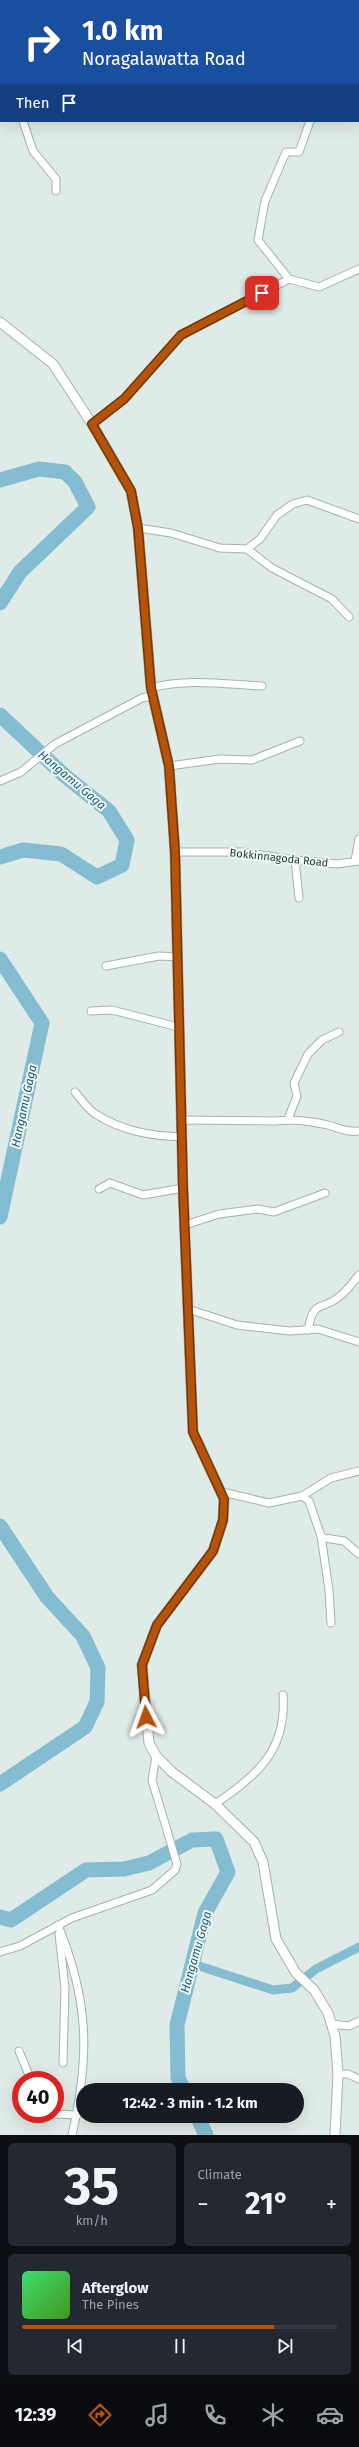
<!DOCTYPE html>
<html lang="en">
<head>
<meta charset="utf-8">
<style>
	:root { --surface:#171b24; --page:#242831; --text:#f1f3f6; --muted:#9ea1a6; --line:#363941; --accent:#b45309 }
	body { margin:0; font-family:"Fira Sans",sans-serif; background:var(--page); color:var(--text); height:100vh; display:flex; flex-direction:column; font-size:15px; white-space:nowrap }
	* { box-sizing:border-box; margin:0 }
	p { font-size:13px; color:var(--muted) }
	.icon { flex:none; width:22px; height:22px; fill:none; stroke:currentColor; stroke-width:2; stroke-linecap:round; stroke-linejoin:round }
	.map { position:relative; height:2135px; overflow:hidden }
	.panel { display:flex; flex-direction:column; gap:8px; padding:8px; background:#0d0f14; flex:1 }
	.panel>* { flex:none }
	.banner { position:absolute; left:0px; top:0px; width:359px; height:122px; box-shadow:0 4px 16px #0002; background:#1a4fa0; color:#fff; overflow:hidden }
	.speed { position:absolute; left:12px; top:2071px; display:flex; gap:8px; font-size:20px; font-weight:700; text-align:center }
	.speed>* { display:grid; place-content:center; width:52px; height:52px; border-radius:50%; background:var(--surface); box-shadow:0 4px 16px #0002; line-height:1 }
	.speed .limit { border:6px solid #d22; background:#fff; color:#111 }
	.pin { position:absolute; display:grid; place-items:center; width:34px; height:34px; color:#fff; margin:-17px; border-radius:8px; box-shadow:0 2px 6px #0006 }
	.me { position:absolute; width:44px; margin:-22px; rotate:356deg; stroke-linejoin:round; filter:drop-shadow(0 0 3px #0008) }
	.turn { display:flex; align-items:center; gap:14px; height:84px; padding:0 16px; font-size:18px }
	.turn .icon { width:52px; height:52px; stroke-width:2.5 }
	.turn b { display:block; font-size:28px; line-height:34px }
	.then { display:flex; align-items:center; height:38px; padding:0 16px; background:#0003; gap:8px; font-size:15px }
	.big { font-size:30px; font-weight:700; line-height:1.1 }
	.panel .tile { flex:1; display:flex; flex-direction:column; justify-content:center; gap:6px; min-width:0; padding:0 14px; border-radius:6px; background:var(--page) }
	.panel .dial { align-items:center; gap:0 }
	.dial b { font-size:52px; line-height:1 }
	.song { display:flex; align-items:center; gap:12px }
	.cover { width:48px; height:48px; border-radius:6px; background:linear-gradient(135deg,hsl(140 70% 55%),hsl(100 70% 35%)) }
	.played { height:4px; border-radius:2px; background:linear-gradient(90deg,var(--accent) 80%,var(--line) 80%) }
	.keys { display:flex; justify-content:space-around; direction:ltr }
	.heat { display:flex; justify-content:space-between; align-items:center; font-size:22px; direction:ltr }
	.panel .tiles { flex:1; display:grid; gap:8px; grid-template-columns:1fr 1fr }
	.tile:last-child { grid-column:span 2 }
	.trip { position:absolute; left:76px; top:2083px; width:228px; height:40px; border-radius:20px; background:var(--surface); box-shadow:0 4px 16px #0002; font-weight:700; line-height:40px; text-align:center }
	.tab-bar { display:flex; height:64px; justify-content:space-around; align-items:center; background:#090b0e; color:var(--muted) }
	.tab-bar .icon { width:28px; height:28px }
	.tab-bar .active { color:var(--accent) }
	.tab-bar b { font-size:18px; color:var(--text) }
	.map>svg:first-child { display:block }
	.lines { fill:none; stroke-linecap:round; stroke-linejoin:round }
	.canal { stroke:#84bcd2; stroke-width:9 }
	.river { stroke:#84bcd2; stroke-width:15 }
	.minor-casing { stroke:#a2b3af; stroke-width:9 }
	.tertiary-casing { stroke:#a2b3af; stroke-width:11 }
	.minor { stroke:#fff; stroke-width:7 }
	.tertiary { stroke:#fff; stroke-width:9 }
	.route-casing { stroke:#753606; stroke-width:10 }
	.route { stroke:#b45309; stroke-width:7 }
	.labels { text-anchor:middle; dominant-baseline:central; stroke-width:4; stroke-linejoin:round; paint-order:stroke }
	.street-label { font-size:11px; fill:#1f3b37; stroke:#eff7f4 }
	.water-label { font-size:12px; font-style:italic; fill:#185b78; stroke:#eff7f4 }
</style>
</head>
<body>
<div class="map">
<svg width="359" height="2135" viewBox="0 0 359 2135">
	<rect width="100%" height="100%" fill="#dfebe7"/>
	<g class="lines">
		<path class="canal" d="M193,1964L273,1990L292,1988L316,1969L359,1947"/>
		<g class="river">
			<path d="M0,480L39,469L65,472L75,482L88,507L20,572L0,603"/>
			<path d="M0,715L65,776L109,811L127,840L122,865L97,877L61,854L23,850L0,857"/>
			<path d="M0,959L42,1023L0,1217"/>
			<path d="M0,1526L47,1597L83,1636L98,1668L97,1702L85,1727L0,1784"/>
			<path d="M0,1917L11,1920L86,1870L124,1869L149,1863L192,1840L216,1839L228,1872L205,1913L177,2025L178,2078L184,2090"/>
			<path d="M197,2116L206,2135"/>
		</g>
		<g class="minor-casing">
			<g id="minor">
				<path d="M358,18H359"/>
				<path d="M0,29L1,30"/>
				<path d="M0,63L1,65"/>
				<path d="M23,121L33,151L56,179V191"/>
				<path d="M289,279L258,240L265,201L286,152H299L310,121"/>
				<path d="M92,424L125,399L181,335L289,279L319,287L359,269"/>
				<path d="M138,528L171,533L220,548L247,549L260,539L277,515L293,504L307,500L359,519"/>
				<path d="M247,549L272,568L332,599L349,617"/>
				<path d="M151,688C186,678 225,684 262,686"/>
				<path d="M169,766L220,759L252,760L300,741"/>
				<path d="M0,781L21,772L55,744L142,698L152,696"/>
				<path d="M175,852H242L295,860L337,864L359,861"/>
				<path d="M295,860L299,898"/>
				<path d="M355,861L359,839"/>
				<path d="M106,966L159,956L178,957"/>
				<path d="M91,1011L112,1010L178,1027"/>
				<path d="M75,1092C81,1099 87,1108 94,1113C121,1131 151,1136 182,1137"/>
				<path d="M288,1119L297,1096L294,1083L308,1054L322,1040L339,1032"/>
				<path d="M181,1120L275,1121C292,1119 311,1121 328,1125C339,1128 348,1133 359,1131"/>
				<path d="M99,1189L110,1183L143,1195L183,1188"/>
				<path d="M185,1225L219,1214L258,1209L274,1212L325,1193"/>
				<path d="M188,1309L237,1325L290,1331L318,1329L359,1342"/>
				<path d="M308,1330C314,1297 322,1312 340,1296C347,1291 353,1282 359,1275"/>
				<path d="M222,1492L269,1503L302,1496L309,1501L321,1536L324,1538L344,1541L359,1554"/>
				<path d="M302,1496L331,1478L359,1471"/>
				<path d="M321,1536L329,1590L331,1623"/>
				<path d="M215,1804C257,1776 287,1750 283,1695"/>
				<path d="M58,1925C89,2001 90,2056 72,2135"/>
				<path d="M59,1934L65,1988L63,2063"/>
				<path d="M0,1952L20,1946L72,1918L152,1890L175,1870L177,1864L152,1780L156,1756"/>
				<path d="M332,2024L349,2026L359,2021"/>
				<path d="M19,2051L31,2080"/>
				<path d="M338,2074H348L359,2079"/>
				<path d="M54,2114L77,2115"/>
			</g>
		</g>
		<g class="tertiary-casing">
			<path id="tertiary" d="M0,322L53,364L92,424L131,491L138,528L151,688L169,766L175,852L183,1188L193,1432L224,1499L223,1520L213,1551L157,1625L142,1665L149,1743L156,1756L172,1772L215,1804L254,1842L263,1862L276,1939L296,1973L314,1990L328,2013L335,2036L338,2074L335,2135"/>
		</g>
		<use href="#minor" class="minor"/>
		<use href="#tertiary" class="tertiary"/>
	</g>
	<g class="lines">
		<g class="route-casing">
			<path id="route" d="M146,1717L142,1665L157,1625L213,1551L223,1520L224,1499L193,1432L183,1188L175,852L169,766L151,688L138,528L131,491L92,424L124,399L181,335L262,293"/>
		</g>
		<use href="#route" class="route"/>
	</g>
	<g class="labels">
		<g class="street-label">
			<text transform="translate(279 858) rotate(6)">Bokkinnagoda Road</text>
		</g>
		<g class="water-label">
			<text transform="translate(72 780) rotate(40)">Hangamu Gaga</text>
			<text transform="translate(24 1106) rotate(-78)">Hangamu Gaga</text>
			<text transform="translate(196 1952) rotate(-74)">Hangamu Gaga</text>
		</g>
	</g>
</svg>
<div class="speed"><div class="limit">40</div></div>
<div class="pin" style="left:262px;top:293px;background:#d93025"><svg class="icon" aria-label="arrive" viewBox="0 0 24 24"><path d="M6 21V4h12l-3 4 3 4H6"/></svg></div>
<svg class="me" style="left:146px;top:1717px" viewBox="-20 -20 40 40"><path d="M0-17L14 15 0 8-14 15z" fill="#b45309" stroke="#fff" stroke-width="4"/></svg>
<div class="trip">12:42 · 3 min · 1.2 km</div>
<div class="banner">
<div class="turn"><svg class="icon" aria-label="right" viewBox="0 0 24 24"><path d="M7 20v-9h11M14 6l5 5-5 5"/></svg><div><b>1.0 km</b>Noragalawatta Road</div></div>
<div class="then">Then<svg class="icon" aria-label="arrive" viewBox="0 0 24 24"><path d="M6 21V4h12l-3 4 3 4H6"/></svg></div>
</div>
</div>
<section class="panel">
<div class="tiles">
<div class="tile dial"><b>35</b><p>km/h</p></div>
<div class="tile"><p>Climate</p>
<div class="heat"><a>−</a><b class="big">21°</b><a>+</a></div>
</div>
<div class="tile">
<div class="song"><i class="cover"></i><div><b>Afterglow</b><p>The Pines</p></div></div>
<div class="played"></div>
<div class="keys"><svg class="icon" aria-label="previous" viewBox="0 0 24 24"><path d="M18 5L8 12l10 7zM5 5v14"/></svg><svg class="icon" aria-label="pause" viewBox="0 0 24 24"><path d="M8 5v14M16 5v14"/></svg><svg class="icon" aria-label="next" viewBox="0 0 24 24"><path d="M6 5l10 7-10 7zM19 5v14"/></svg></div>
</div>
</div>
</section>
<nav class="tab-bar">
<b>12:39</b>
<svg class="icon active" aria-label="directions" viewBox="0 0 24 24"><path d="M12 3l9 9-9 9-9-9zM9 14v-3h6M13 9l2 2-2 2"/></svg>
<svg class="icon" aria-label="music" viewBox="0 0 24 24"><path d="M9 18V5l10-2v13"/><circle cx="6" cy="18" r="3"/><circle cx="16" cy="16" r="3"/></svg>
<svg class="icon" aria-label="phone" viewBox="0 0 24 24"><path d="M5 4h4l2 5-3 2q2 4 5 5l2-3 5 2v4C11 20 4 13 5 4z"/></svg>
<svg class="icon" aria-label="climate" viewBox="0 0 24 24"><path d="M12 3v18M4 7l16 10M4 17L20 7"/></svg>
<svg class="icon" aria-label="car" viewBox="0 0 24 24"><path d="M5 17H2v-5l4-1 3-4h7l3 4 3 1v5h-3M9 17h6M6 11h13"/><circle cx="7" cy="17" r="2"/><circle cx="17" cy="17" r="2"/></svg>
</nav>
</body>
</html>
